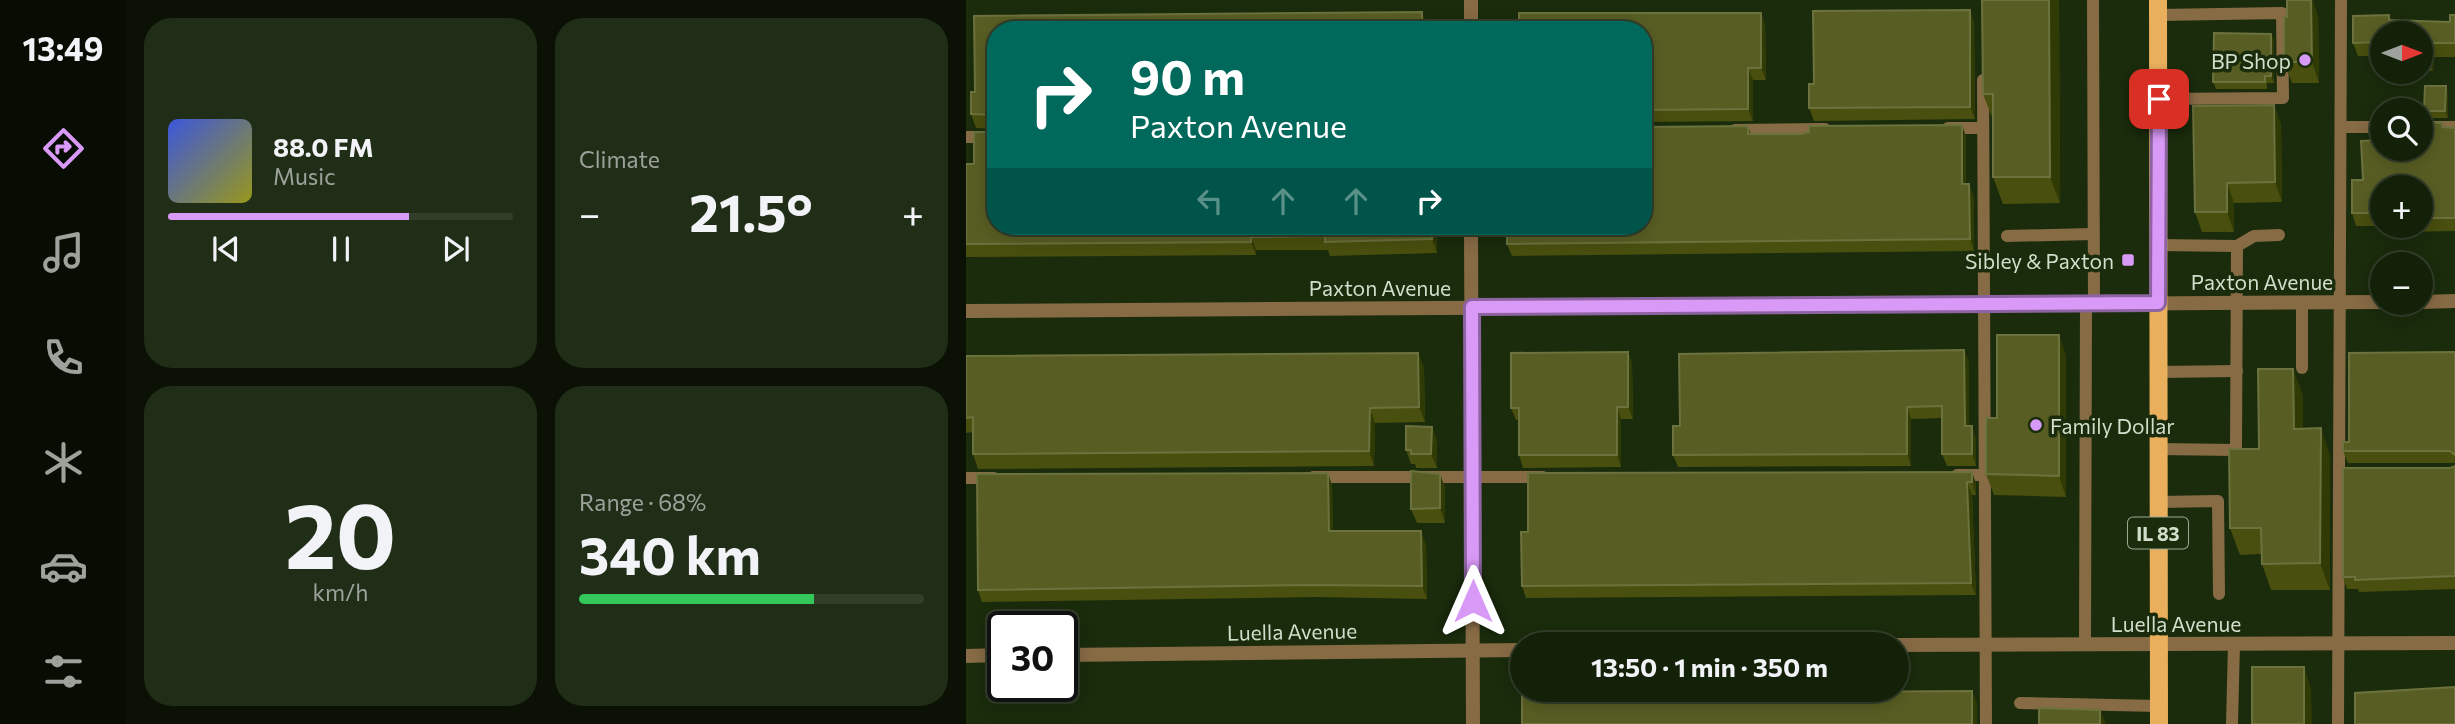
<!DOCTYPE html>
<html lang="en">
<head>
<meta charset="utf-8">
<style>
	:root { --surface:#142109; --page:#212e17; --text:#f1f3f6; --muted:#9da39c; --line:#333e2a; --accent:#d99af7 }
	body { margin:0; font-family:Commissioner,sans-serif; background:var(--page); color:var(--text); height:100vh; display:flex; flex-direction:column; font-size:26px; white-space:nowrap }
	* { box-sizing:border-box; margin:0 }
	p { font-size:23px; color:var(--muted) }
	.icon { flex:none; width:38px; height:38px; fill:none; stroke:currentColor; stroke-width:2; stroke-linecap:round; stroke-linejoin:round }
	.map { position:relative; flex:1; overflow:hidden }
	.side { display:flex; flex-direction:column; gap:18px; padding:18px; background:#0b1205; width:840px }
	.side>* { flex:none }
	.top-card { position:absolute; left:21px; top:21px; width:665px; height:214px; border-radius:28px; box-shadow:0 4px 18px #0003,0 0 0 2px var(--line); background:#00695c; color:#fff; overflow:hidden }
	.needle { width:46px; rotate:90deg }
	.tools { position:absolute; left:1404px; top:21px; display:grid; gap:14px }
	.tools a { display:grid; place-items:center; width:63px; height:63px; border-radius:50%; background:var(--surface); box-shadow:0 4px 18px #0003,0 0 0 2px var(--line); font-size:35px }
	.speed { position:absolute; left:21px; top:611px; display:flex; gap:14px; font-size:35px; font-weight:700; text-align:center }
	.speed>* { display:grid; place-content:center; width:91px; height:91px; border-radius:50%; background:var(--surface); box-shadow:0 4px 18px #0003,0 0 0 2px var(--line); line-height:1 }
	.speed .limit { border:4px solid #111; border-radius:10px; background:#fff; color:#111 }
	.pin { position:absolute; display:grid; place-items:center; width:60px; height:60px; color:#fff; margin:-30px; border-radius:14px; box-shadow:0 4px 10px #0006 }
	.me { position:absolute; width:77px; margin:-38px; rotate:0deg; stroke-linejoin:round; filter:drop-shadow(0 0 5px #0008) }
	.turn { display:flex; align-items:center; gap:24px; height:147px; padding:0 28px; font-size:32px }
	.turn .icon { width:91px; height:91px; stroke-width:2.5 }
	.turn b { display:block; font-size:49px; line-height:60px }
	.lanes { display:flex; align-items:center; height:66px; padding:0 28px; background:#0003; justify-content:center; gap:35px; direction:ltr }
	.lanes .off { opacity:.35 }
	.big { font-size:52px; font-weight:700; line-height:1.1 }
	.side .widget { flex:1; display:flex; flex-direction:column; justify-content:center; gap:10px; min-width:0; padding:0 24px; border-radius:28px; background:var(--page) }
	.side .dial { align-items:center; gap:0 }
	.dial b { font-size:91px; line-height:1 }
	.song { display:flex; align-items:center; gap:21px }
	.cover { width:84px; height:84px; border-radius:10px; background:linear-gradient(135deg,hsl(230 70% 55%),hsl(60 70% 35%)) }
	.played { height:7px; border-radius:4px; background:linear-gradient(90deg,var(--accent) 70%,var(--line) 70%) }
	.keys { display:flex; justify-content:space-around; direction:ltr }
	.heat { display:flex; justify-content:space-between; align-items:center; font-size:38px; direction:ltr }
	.charge { height:10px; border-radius:5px; background:linear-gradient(90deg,#34c759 68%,var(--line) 0) }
	.side .tiles { flex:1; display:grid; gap:18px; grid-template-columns:repeat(2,1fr) }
	.trip { position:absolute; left:544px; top:632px; width:399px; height:70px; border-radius:35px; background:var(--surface); box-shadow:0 4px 18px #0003,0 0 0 2px var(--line); font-weight:700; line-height:70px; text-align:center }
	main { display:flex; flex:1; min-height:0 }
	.dock { display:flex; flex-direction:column; width:126px; justify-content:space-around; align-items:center; background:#080d04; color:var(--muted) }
	.dock .icon { width:49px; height:49px }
	.dock .current { color:var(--accent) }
	.dock b { font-size:32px; color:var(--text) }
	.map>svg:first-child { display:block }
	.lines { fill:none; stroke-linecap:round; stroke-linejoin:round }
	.lane { stroke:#876b45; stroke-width:12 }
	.street { stroke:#876b45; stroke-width:14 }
	.primary { stroke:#e9af5c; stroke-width:18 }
	.wall { fill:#494f0e; fill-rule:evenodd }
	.shaded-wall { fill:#303a05 }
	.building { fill:#585e23; stroke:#6b723d; stroke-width:2 }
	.route-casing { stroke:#8d64a1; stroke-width:18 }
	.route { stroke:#d99af7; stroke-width:12 }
	.poi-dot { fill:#d99af7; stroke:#1a2c0c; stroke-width:2.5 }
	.labels { text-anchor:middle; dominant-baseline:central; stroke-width:7; stroke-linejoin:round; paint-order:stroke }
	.shield { fill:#1a2c0c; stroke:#9ba992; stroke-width:2 }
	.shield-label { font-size:19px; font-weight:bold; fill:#d2decb }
	.poi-label { font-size:21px; fill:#d2decb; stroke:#1a2c0c; text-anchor:end }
	.street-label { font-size:21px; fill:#d2decb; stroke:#1a2c0c }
</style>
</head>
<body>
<main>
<nav class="dock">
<b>13:49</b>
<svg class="icon current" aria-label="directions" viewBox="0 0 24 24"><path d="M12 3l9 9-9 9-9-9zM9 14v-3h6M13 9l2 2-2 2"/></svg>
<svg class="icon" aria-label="music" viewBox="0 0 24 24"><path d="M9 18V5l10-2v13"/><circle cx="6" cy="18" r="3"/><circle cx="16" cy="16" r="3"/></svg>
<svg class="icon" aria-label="phone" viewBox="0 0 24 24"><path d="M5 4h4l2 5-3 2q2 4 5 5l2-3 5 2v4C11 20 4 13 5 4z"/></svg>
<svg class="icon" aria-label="climate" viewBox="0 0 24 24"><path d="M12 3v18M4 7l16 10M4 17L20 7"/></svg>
<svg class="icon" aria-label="car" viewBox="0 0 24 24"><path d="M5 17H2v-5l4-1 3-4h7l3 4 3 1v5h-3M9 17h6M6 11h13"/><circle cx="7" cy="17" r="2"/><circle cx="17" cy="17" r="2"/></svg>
<svg class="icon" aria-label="filters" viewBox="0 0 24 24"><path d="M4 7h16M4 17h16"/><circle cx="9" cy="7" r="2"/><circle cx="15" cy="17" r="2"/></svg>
</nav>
<section class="side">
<div class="tiles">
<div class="widget">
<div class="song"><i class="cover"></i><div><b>88.0 FM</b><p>Music</p></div></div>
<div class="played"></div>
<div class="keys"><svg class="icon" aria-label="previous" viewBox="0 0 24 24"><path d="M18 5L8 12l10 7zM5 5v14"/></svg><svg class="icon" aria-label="pause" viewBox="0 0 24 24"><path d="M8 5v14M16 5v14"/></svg><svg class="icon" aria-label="next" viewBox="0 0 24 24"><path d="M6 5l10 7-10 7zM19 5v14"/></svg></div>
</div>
<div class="widget"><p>Climate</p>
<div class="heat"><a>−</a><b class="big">21.5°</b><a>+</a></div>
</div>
<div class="widget dial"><b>20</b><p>km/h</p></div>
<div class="widget"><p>Range · 68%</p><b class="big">340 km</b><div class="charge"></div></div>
</div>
</section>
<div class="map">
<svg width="1489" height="724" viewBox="0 0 1489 724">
	<rect width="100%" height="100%" fill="#1a2c0c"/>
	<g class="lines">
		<g class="lane">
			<path d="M1127,0L1128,304"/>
			<path d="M1192,15L1316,13L1317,98L1193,99"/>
			<path d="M1017,80L1020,724"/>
			<path d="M1375,127H1416"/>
			<path d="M1454,127H1489"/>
			<path d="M982,128H1017"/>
			<path d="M769,130L859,129"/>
			<path d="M0,137H30"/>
			<path d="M1041,236L1127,234"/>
			<path d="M1192,245L1271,246L1270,450L1192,449"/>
			<path d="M1271,246L1288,236L1313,235"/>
			<path d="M1336,302V368"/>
			<path d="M1192,372L1271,371"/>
			<path d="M991,475H1019"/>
			<path d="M347,477H577"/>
			<path d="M0,478H28"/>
			<path d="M1192,502L1252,501L1253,594"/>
			<path d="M1119,644L1120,304"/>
			<path d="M1054,703L1193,706"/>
			<path d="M1266,724L1268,644"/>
			<path d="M1372,724L1375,0"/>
		</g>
		<g class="street">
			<path d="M505,0V30"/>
			<path d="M505,226L507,724"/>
			<path d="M1454,302L1489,301"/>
			<path d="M0,311L1416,302"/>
			<path d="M931,645L1489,643"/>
			<path d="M96,655L556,650"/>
			<path d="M0,656L37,655"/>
		</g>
		<path class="primary" d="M1192,0L1193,724"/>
	</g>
	<g class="wall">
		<path d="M1093,0L1094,203L1037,204L1027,177V120L1017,94Z"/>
		<path d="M456,12L461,26V30H30V129L10,128L5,114V92H9L8,16Z"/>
		<path d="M795,13L799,25L800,80H787V121L677,122V30Z"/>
		<path d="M1423,15L1425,20L1484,22L1489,15V57H1468L1467,71L1454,70V33H1416V56H1392L1387,43Z"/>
		<path d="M1352,16L1353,83H1326L1318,62Z"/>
		<path d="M1008,22L1009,119L848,121L843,108L848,84Z"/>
		<path d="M1305,34L1308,41V83H1301V89H1250L1247,82Z"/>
		<path d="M1482,94V118H1460L1458,111Z"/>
		<path d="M1308,105L1315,125L1316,202L1268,203V232H1236L1229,212Z"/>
		<path d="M996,125L1000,137V184L1008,197V251L546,256L541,244L782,126L785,134H836Z"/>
		<path d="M1478,128H1489V231L1436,232L1434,226H1390L1386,213L1397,180L1416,149ZM1416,187H1454V226H1416Z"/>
		<path d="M0,164L30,226H471V253L364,256L362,250H290V255L0,257Z"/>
		<path d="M662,352L666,364L667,419H655V467L557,468L553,455V420H550L545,408Z"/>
		<path d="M1489,352V463H1382L1377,451L1383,442Z"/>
		<path d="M452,353L458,368L459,422L409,423L408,466L12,469L7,454V432L0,433V355Z"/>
		<path d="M1100,355V497L1028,495L1020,474L1031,418Z"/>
		<path d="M1003,362V426L1010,439V466H981L976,454V418L945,419V466L712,467L707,455L714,426Z"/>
		<path d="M1337,395V429L1364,455V590H1305L1296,564L1295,554L1274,555L1264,528L1293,449Z"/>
		<path d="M466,427L471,441V468H450L449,464H445L440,450Z"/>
		<path d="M1489,466V589L1393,592L1392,589H1381L1377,577L1484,468Z"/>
		<path d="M1006,472L1010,484V495H1006L1010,595L560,598L556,586L562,532Z"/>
		<path d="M362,473L366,486L367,531L460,544L461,599L350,597L16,602L12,590Z"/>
		<path d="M474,474L479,488V523H451L445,509Z"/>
	</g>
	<g class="shaded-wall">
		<path d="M1083,0H1093L1094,203L1084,177Z"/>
		<path d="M1345,0H1347L1352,16L1353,83L1346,62Z"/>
		<path d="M1004,10L1008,22L1009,119L1004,107Z"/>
		<path d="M456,12L461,26V30H456Z"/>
		<path d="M795,13L799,25L800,80L795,68Z"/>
		<path d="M1305,34L1308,41V83L1305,76Z"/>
		<path d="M1463,43L1468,57L1467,71L1462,57Z"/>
		<path d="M782,68L787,80V121L782,109Z"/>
		<path d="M1480,86L1482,94V118L1479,111Z"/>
		<path d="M1308,105L1315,125L1316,202L1309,182Z"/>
		<path d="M996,125L1000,137V197L996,184Z"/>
		<path d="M1261,183L1268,203V232L1261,212Z"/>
		<path d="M1003,184L1008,197V251L1004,239Z"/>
		<path d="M466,226H471V253L466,239Z"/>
		<path d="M285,237L290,250V255L285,242Z"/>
		<path d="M1093,335L1100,355V497L1093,476Z"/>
		<path d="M998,350L1003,362V439L999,426Z"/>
		<path d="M662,352L666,364L667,419L662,407Z"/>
		<path d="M452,353L458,368L459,422L453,407Z"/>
		<path d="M1327,369L1337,395V455L1328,429Z"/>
		<path d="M651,407L655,419V467L651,455Z"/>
		<path d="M941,407L945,419V466L941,454Z"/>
		<path d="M404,408L409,423L408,466L403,451Z"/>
		<path d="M1006,426L1010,439V466L1006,454Z"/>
		<path d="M466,427L471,441V468L465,454Z"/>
		<path d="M1355,428L1364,455V590L1354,563Z"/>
		<path d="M1006,472L1010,484V495L1006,482Z"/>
		<path d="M362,473L366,486L367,543L363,531Z"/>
		<path d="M474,474L479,488V523L474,508Z"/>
		<path d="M1001,482L1006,495L1010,595L1005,583Z"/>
		<path d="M455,531L460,544L461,599L456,586Z"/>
		<path d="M1338,667L1345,688L1346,724H1338Z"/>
		<path d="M1006,691L1011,703V724H1006Z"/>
		<path d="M1134,710L1140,724H1134Z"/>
	</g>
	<g class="building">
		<path d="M1016,0H1083L1084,177H1027V94H1017Z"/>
		<path d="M1321,0H1345L1346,62H1318V17H1321Z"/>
		<path d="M1004,10V107L843,108V84H848L847,11Z"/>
		<path d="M456,12V30H30V116L29,115L5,114V92H9L8,16Z"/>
		<path d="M553,13H795V68H782V109L677,110V30H553Z"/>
		<path d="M1423,15V20L1484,22V15H1489V43H1463L1462,57H1454V33H1416V42L1387,43V16Z"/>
		<path d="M1248,33L1305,34V76H1299V82H1247Z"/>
		<path d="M1459,86H1480L1479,111H1458Z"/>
		<path d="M1308,105L1309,182L1261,183V212H1229L1227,106Z"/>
		<path d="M1455,123H1476V127L1489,128V218H1454V187H1416V213H1386V180H1397L1395,141L1416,140V149H1454Z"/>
		<path d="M996,125V184H1003L1004,239L541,244V226H677V127L782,126V134H836L843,132V126Z"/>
		<path d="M30,129V226H466V239L359,242V236L285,237V242L0,244V164H8V132H26Z"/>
		<path d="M1031,335H1093V476L1020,474V418H1031Z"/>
		<path d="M998,350L999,426H1006V454H976V406L941,407V454L707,455V426H714L713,354Z"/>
		<path d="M662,352V407H651V455H553V408H545V353Z"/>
		<path d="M1489,352V455L1484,451H1377V442H1383V353Z"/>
		<path d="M452,353L453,407L404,408L403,451L7,454V417L0,418V356Z"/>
		<path d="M1292,369H1327L1328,429L1355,428L1354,563L1296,564L1295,528H1264L1263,449H1293Z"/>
		<path d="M440,426L466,427L465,454H445V450H440Z"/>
		<path d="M1489,466V576L1389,580V577H1377V468H1484Z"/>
		<path d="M445,471L474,474V508L445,509Z"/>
		<path d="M1006,472V482H1001L1005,583L556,586L555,532H562V473Z"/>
		<path d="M362,473L363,531H455L456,586L345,585L12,590L11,474Z"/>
		<rect x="1286" y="667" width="52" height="57"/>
		<path d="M1489,687V724H1389V693Z"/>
		<path d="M1006,691V724H556V694Z"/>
		<path d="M1073,708L1134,710V724H1073Z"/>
	</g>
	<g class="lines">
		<g class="route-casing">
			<path id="route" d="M507,601L506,307L1192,303L1193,99"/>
		</g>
		<use href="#route" class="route"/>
	</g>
	<g class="poi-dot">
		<circle cx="1339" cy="60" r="7"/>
		<rect x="1155" y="253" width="14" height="14" rx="3.5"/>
		<circle cx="1070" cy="425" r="7"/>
	</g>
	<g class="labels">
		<rect class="shield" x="1162" y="517.5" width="60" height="31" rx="5"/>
		<g class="shield-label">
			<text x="1192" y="533">IL 83</text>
		</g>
		<g class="poi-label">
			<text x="1325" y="60">BP Shop</text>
			<text x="1148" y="260">Sibley &amp; Paxton</text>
			<text x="1084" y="425" text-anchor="start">Family Dollar</text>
		</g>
		<g class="street-label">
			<text x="1296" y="281">Paxton Avenue</text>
			<text x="414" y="287">Paxton Avenue</text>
			<text x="1210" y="623">Luella Avenue</text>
			<text transform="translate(326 631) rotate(-1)">Luella Avenue</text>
		</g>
	</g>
</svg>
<div class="tools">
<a><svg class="needle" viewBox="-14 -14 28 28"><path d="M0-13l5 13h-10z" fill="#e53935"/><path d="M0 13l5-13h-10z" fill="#9da39c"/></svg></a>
<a><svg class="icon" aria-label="search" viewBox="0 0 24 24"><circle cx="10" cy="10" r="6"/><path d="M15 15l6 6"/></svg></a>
<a>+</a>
<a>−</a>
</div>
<div class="speed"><div class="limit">30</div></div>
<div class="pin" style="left:1193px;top:99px;background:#d93025"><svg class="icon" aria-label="arrive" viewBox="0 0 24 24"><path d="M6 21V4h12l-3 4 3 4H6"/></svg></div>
<svg class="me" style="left:507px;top:601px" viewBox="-20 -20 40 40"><path d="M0-17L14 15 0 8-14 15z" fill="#d99af7" stroke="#fff" stroke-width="4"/></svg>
<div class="trip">13:50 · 1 min · 350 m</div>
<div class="top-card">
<div class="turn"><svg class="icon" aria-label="right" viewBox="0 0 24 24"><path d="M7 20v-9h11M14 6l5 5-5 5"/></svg><div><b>90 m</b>Paxton Avenue</div></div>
<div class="lanes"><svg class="icon off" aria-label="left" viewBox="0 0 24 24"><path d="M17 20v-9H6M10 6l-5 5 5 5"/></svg><svg class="icon off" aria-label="ahead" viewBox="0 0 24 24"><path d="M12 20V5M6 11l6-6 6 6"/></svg><svg class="icon off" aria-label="ahead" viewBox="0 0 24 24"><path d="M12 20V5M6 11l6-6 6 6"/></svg><svg class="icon" aria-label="right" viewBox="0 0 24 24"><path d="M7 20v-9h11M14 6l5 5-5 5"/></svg></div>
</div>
</div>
</main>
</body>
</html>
